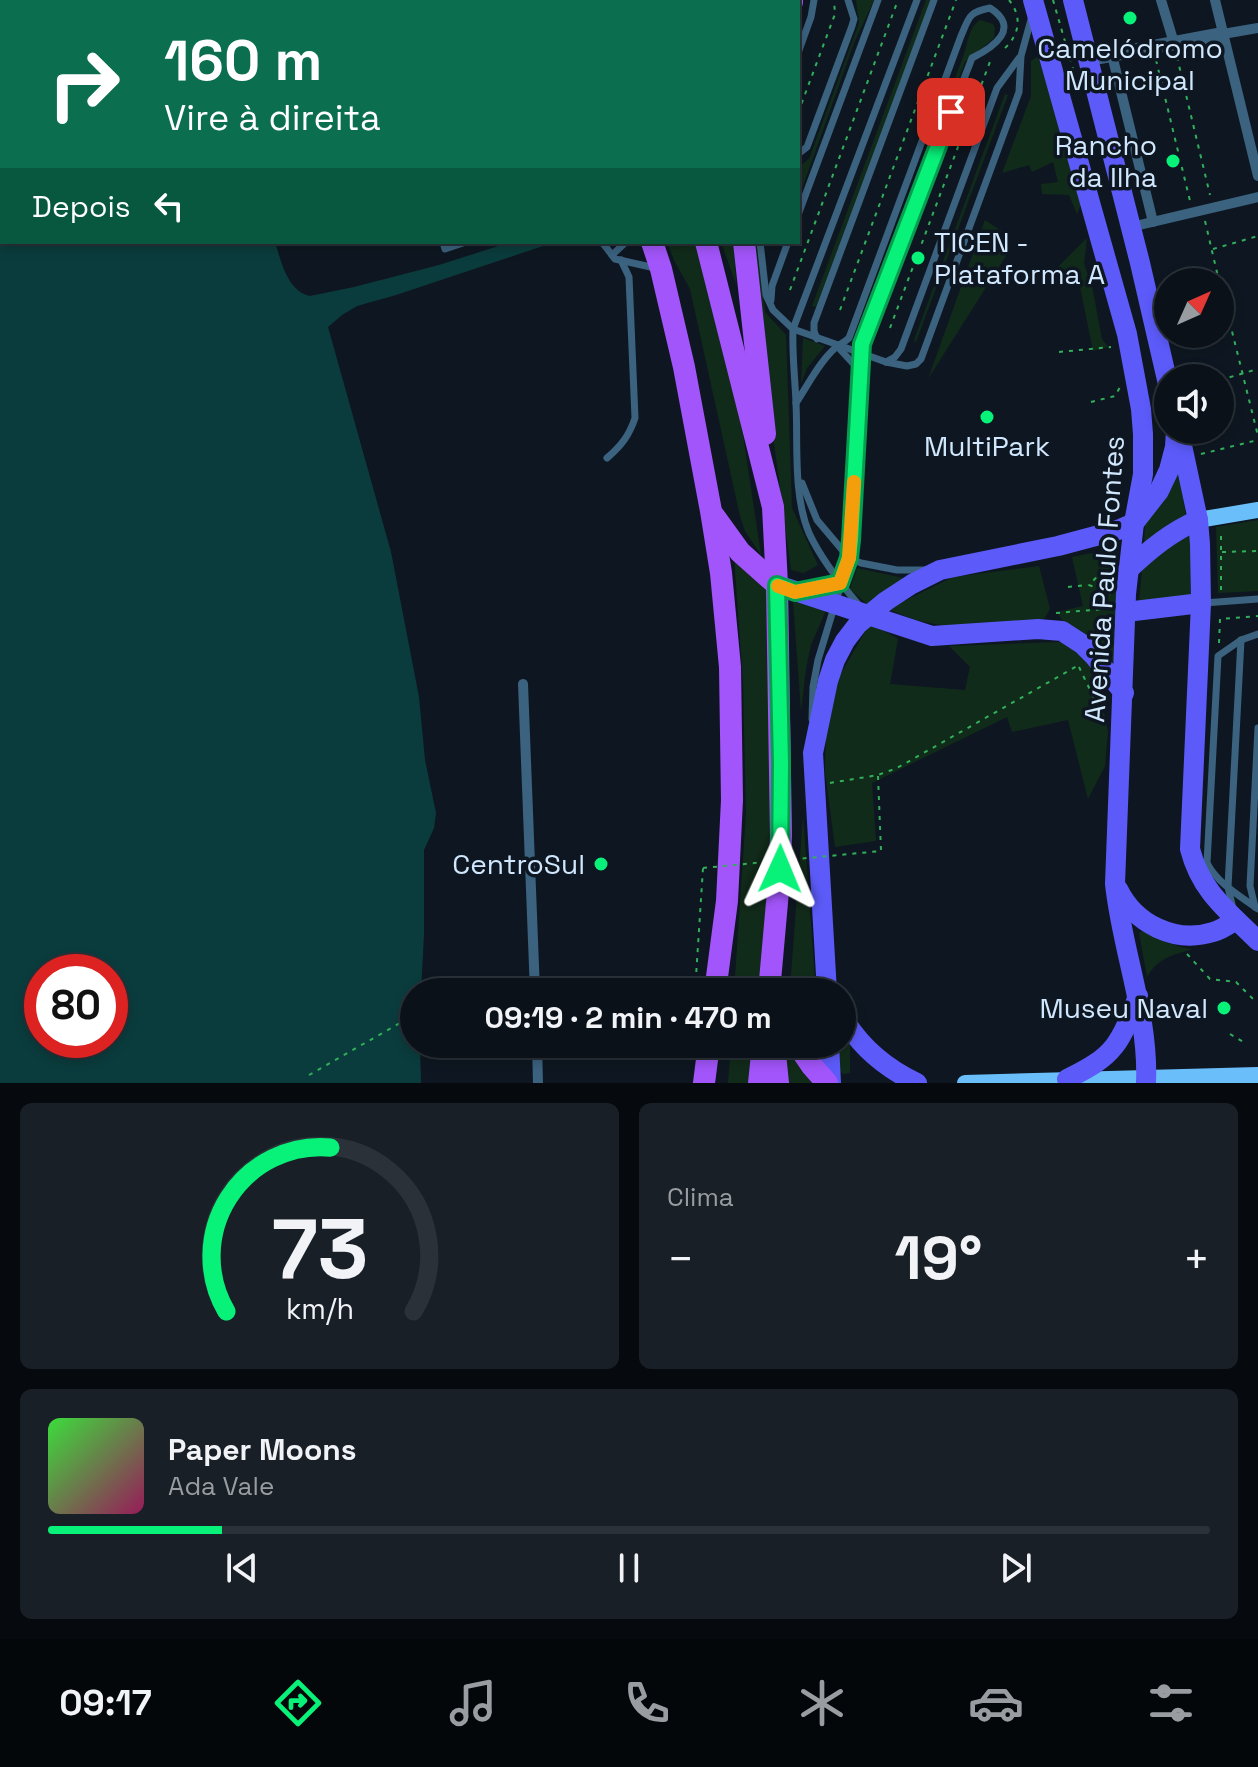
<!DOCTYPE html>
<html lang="pt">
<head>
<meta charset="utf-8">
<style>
	:root { --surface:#0a1119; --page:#181f26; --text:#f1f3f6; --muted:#999da2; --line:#2a3138; --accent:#08f179 }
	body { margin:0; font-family:"Space Grotesk",sans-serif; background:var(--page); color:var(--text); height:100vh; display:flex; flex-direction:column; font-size:30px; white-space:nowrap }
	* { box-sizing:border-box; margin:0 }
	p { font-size:26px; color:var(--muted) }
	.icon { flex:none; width:44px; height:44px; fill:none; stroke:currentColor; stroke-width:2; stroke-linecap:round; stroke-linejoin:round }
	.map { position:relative; height:1083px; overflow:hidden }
	.side { display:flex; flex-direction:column; gap:20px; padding:20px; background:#06090e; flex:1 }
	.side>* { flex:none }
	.top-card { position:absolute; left:0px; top:0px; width:800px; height:244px; box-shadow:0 4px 12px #0003,0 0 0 2px var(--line); background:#0b6e4f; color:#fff; overflow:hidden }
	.needle { width:52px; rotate:45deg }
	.controls { position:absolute; left:1154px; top:268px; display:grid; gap:16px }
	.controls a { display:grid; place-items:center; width:80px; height:80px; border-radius:50%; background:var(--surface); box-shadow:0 4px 12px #0003,0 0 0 2px var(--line); font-size:40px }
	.speed { position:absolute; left:24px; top:954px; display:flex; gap:16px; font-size:40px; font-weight:700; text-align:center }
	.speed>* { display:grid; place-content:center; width:104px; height:104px; border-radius:50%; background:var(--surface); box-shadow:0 4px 12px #0003,0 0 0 2px var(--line); line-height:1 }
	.speed .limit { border:12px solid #d22; background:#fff; color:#111 }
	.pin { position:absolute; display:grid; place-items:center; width:68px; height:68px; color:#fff; margin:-34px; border-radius:16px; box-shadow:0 4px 12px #0006 }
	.me { position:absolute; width:88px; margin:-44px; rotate:1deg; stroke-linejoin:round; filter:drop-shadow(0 0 6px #0008) }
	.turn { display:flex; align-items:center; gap:28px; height:168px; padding:0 32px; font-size:36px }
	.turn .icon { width:104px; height:104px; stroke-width:2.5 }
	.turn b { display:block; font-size:56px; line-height:68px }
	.then { display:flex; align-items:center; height:76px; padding:0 32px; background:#0003; gap:16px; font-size:30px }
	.big { font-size:60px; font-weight:600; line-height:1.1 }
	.side .widget { flex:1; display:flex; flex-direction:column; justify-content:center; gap:12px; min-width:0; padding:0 28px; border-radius:12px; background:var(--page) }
	.side .dial { align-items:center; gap:0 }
	.dial svg { height:208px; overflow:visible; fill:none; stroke:var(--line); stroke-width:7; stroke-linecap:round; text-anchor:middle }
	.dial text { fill:var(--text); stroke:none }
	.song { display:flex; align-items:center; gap:24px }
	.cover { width:96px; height:96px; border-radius:12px; background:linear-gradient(135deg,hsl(120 70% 55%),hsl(330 70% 35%)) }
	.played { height:8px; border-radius:4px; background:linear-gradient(90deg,var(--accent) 15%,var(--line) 15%) }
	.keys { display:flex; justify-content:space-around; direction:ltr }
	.heat { display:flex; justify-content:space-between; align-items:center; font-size:44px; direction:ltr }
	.side .tiles { flex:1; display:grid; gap:20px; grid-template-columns:1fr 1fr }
	.widget:last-child { grid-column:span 2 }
	.trip { position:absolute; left:400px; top:978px; width:456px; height:80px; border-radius:40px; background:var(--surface); box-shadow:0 4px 12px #0003,0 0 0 2px var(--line); font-weight:600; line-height:80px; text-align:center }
	.tabs { display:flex; height:128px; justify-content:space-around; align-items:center; background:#04070a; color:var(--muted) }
	.tabs .icon { width:56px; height:56px }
	.tabs .current { color:var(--accent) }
	.tabs b { font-size:36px; color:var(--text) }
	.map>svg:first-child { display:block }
	.green { fill:#112b1a }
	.water { fill:#0b3c3d; fill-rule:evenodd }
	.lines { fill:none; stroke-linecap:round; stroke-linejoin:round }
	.path { stroke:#32af5b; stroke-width:2; stroke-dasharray:4 6; stroke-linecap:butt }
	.service { stroke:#3b627f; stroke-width:7 }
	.pedestrian { stroke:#3b627f; stroke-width:10 }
	.minor { stroke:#3b627f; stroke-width:14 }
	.secondary { stroke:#6abffa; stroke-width:16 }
	.primary { stroke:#5c5bfa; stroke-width:20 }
	.trunk { stroke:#a255fa; stroke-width:22 }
	.path-bridge { stroke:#32af5b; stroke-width:2; stroke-dasharray:4 6; stroke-linecap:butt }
	.route-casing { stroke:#059d4f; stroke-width:20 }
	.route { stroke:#08f179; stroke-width:14 }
	.slow { stroke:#f59e0b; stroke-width:14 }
	.poi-dot { fill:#08f179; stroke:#0e1721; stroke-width:3 }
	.labels { text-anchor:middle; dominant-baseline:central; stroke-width:7; stroke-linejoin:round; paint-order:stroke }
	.poi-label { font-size:28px; fill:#d0e7fd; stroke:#0e1721; text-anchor:end }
	.street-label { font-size:28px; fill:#d0e7fd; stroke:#0e1721 }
</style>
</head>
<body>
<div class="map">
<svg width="1258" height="1083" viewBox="0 0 1258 1083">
	<rect width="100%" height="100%" fill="#0e1721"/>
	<g class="green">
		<path d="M856,0H874L854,43L798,200V167L809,159L859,23Z"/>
		<path d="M926,0H931L816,307L812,306Z"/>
		<path d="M980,20L993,24L995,28L994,38L965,62L867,324L863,323L963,57C968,44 968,28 980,20Z"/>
		<path d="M1038,56L1082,202L1077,214L1069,195L1042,194L1041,184L1058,182L1053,162L1032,172L1029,165L1002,173L1031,96V61Z"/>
		<path d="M1005,94L1008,95L916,342L914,340Z"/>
		<path d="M985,220L1004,233L999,241L1009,251L928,379Z"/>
		<path d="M1087,238L1084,264L1092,286L1102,339L1108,347L1093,351L1078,277L1054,271Z"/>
		<path d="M667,242H698L740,415L761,555L745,531L740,516L690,289L674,260Z"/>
		<path d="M721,242H734L736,284Z"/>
		<path d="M753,242H756L765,312L786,335L792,508L818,565L804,573L791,570L761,346Z"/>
		<path d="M803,338L825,346L807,368L801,384Z"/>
		<path d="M1179,472L1186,517L1144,543L1145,524Z"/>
		<path d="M1258,520V591L1218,593L1216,527Z"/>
		<path d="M1192,533L1190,598L1139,603L1142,570L1155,555Z"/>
		<path d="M1117,548L1115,664L1088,637L1065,624L1057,612L1083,606L1072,557Z"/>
		<path d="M734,556L749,575L767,591L772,835L761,992H734L746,813L743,682Z"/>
		<path d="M1039,566L1050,609L1044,619L950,627L915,620L888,609L953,577Z"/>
		<path d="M857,568L908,579L871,600L868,605L850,589Z"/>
		<path d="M793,601L826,610L811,645L806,669L801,711Z"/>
		<path d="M869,625L881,629L898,639L890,684L965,690L970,667L949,646L1059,642L1079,649L1090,663L1097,682L1108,731L1105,766L1088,799L1068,720L1012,732L1007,717L872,783L876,841L835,847L825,772L826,725L839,677Z"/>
		<path d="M803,817L816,992H790V988Z"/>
		<path d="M1144,930C1163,939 1170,946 1192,949C1171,956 1159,957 1147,977L1139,933Z"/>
		<path d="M842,1035H845L850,1039V1073L843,1074L839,1071V1044H842Z"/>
		<path d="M731,1044H755L750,1083H728Z"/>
		<path d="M785,1045L799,1063L820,1083H787Z"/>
	</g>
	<path class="water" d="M0,0H187L188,2H2V242H275C281,261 287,291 310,296L354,287L439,265L511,242H555L396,295L357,306L342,315L328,327L391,552L419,697L425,760L436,813L434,828L424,850V934L421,992H414V1044H420L421,1083H0ZM110,972V1040H42V972Z"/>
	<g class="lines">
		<g class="path">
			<path d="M1053,0L1075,76"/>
			<path d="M1005,48C1020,34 1022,16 1009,0"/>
			<path d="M1177,57L1210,195"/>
			<path d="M1156,60L1190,201"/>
			<path d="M798,113L835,14L834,0"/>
			<path d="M1205,221L1219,281"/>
			<path d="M1213,249L1258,236"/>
			<path d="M1220,283L1258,436"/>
			<path d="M790,290L898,0"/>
			<path d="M1220,302L1239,297"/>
			<path d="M840,310L956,0"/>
			<path d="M890,328L991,59"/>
			<path d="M1059,352L1111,347"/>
			<path d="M1220,380L1258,369"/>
			<path d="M1091,402L1115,396L1120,387"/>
			<path d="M1201,454L1258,440"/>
			<path d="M1222,552L1258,551"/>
			<path d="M1068,587L1088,585"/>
			<path d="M1221,590V533"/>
			<path d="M1111,594L1089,585L1113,560"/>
			<path d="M1056,613L1104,609L1109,607"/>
			<path d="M1219,643L1220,619L1258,616"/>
			<path d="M1079,667L1104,719"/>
			<path d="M878,776L881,851"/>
			<path d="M830,783L878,775L897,768L1079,665"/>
			<path d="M1187,954L1210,979L1236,982L1253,999"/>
			<path d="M695,992L703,868"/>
			<path d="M1230,1034L1245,1043"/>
			<path d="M309,1075L414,1015"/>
		</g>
		<g class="service">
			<path d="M338,0L342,2"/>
			<path d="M499,0L506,2"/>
			<path d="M419,2L420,0"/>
			<path d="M798,53L811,17L814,0"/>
			<path d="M798,154L807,147L852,26L854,19L848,0"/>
			<path d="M798,215L878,0"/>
			<path d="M443,242L445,249L466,242"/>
			<path d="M602,242L615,259L655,268"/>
			<path d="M760,242L766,295L773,310L793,329L886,362L907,366L916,364L921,359L1019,92L1021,56L1032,16"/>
			<path d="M612,255L626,242"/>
			<path d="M771,300L772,286L788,242"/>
			<path d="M817,339L814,331V323L934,0"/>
			<path d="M837,346L860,371"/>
			<path d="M886,362L895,357L901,349L997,88L1019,58"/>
			<path d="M796,403C808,385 818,364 834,349C839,344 844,343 849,338L961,36C969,18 968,12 990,8C1021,28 994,47 972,58L862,344L849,558L818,660L813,687L812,719"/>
			<path d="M607,458C621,446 629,436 635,418L629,277L621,260"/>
			<path d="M802,483L817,520L849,558L861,563L897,570H925"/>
			<path d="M811,589L840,583"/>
			<path d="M1204,603L1258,599"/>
			<path d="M858,604C840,583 821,559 809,533C793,495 798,444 796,403C795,378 792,354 793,329L917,0"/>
			<path d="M1258,634L1241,640L1218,656L1207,863C1217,883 1240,896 1258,909"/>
			<path d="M1255,907L1250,886L1258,728"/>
			<path d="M1233,909L1228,887L1241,640"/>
		</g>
		<g class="pedestrian">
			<path d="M1161,0L1174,43"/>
			<path d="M1215,0L1258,176"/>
			<path d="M1223,34L1258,28"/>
			<path d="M1112,55L1153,222"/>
			<path d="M1131,227L1258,197"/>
			<path d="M523,684L535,992"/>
			<path d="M537,1044L538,1083"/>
		</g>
		<path class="minor" d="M1089,59L1223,34"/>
		<g class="secondary">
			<path d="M1198,520L1258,510"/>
			<path d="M965,1083L1258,1075"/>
		</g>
		<g class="primary">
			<path d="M1033,0L1127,334L1141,409L1143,434V474L1134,523L1126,594L1115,884C1122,951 1149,1015 1146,1083"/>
			<path d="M1073,0L1140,263L1168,384"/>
			<path d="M1180,436L1198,520L1200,544L1201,603L1190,849C1201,892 1228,911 1258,941"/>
			<path d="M1128,570C1150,549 1171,532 1198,520"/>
			<path d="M777,585L932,636L1038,629L1062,631L1082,644L1094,656L1124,693"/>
			<path d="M1126,612L1201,603"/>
			<path d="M1118,889C1135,924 1175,944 1213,932C1221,930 1228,925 1236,920"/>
			<path d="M827,992L813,753L828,681L835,660L845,641L858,624L886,601L912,584L940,570L1058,546L1118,530L1134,523L1159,491L1169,470L1175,447L1176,430"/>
			<path d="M842,1016C860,1047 885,1068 917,1083"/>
			<path d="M829,1044L831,1083"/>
			<path d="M1067,1079C1115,1056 1120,1044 1138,996"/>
		</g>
		<g class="trunk">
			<path d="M545,0L546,2"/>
			<path d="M563,0L564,2"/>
			<path d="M620,0L621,2"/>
			<path d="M641,0L644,2"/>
			<path d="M749,2L751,0"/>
			<path d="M792,2V0"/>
			<path d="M652,242L661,269L684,367L711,511L721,573L730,667L732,800L727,901L715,992"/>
			<path d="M706,242L773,507L777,585L781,836L780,869L769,992"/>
			<path d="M744,242L765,434"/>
			<path d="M714,516L740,552L777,585"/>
			<path d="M774,1044L778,1083"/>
			<path d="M797,1044L812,1066L827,1083"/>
			<path d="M704,1083L709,1044"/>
			<path d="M759,1083L763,1044"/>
		</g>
		<path class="path-bridge" d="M703,868L881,851"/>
	</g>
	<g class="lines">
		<g class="route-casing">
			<path id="route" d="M780,869L781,763L777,585L795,592L840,583L849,558L851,540L862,344L951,112"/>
		</g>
		<use href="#route" class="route"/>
		<path class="slow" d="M778,586L795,592L840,583L849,558L854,482"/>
	</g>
	<g class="poi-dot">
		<circle cx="1130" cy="18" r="8"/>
		<circle cx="1173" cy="161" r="8"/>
		<circle cx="918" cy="258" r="8"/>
		<circle cx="987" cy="417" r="8"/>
		<circle cx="601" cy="864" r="8"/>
		<circle cx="1224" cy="1008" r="8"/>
	</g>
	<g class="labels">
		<g class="poi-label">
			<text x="1130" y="48" text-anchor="middle">Camelódromo<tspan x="1130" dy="32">Municipal</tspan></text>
			<text x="1157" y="145">Rancho<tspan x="1157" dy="32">da Ilha</tspan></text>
			<text x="934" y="242" text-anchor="start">TICEN -<tspan x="934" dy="32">Plataforma A</tspan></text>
			<text x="987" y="446" text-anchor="middle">MultiPark</text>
			<text x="585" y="864">CentroSul</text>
			<text x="1208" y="1008">Museu Naval</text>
		</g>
		<g class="street-label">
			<text transform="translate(1104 579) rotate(-86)">Avenida Paulo Fontes</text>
		</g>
	</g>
</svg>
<div class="controls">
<a><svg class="needle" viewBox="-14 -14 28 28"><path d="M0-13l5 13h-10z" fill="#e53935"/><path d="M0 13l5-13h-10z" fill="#999da2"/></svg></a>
<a><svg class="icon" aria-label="sound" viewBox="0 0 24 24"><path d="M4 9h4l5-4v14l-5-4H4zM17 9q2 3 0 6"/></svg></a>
</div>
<div class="speed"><div class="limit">80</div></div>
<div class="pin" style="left:951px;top:112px;background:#d93025"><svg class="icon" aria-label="arrive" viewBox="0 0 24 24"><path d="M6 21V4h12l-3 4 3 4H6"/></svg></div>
<svg class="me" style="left:780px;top:869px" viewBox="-20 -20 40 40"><path d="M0-17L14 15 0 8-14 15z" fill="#08f179" stroke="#fff" stroke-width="4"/></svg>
<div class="trip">09:19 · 2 min · 470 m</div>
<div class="top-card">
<div class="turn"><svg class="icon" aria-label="right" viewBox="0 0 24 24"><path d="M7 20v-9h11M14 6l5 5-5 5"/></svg><div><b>160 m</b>Vire à direita</div></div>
<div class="then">Depois<svg class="icon" aria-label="left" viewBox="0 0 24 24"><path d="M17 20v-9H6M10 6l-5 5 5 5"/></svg></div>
</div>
</div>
<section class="side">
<div class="tiles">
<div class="widget dial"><svg viewBox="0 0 100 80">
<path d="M14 69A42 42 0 1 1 86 69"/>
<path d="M14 69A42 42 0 0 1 54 6" stroke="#08f179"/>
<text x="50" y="56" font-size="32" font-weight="700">73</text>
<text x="50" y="72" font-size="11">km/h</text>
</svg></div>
<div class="widget"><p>Clima</p>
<div class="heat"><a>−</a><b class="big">19°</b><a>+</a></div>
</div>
<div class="widget">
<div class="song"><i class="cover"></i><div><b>Paper Moons</b><p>Ada Vale</p></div></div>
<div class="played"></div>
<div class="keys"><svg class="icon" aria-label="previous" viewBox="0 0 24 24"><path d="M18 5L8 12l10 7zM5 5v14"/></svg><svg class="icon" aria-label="pause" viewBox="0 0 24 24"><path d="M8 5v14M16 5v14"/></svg><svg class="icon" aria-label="next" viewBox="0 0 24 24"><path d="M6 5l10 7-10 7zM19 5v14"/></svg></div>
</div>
</div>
</section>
<nav class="tabs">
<b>09:17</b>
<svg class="icon current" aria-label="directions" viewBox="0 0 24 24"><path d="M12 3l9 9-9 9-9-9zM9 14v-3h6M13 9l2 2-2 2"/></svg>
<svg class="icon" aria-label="music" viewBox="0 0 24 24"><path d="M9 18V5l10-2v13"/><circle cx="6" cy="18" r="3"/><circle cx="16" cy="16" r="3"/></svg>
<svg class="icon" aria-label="phone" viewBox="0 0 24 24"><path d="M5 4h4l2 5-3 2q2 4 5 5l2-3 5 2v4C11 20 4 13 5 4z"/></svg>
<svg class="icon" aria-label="climate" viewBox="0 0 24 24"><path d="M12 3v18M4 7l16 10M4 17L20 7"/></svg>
<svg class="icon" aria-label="car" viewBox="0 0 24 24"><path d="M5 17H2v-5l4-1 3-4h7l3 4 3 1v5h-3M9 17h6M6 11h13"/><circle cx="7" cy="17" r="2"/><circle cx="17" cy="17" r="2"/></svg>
<svg class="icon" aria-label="filters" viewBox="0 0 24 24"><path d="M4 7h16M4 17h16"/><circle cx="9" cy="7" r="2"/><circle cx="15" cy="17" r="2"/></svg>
</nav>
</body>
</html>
